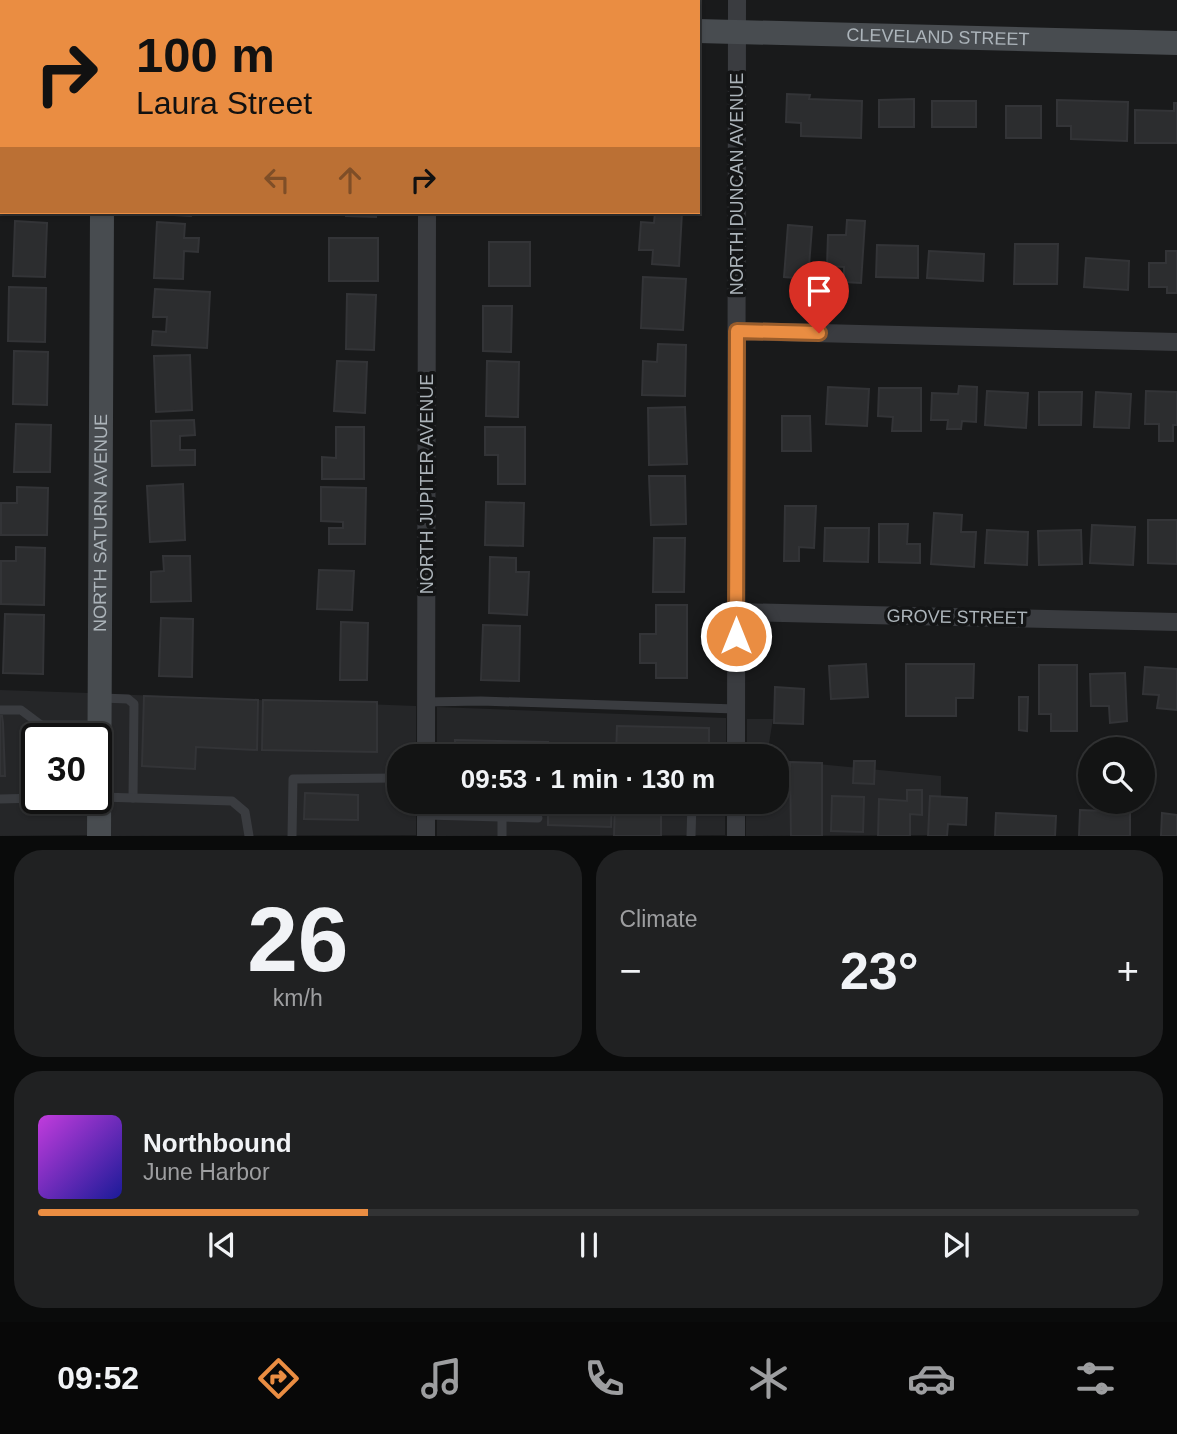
<!DOCTYPE html>
<html lang="en">
<head>
<meta charset="utf-8">
<style>
	:root { --surface:#131414; --page:#202122; --text:#f1f3f6; --muted:#9d9ea0; --line:#323334; --accent:#ea8d42 }
	body { margin:0; font-family:Arial,sans-serif; background:var(--page); color:var(--text); height:100vh; display:flex; flex-direction:column; font-size:26px; white-space:nowrap }
	* { box-sizing:border-box; margin:0 }
	p { font-size:23px; color:var(--muted) }
	.icon { flex:none; width:38px; height:38px; fill:none; stroke:currentColor; stroke-width:2; stroke-linecap:round; stroke-linejoin:round }
	.map { position:relative; height:836px; overflow:hidden }
	.drawer { display:flex; flex-direction:column; gap:14px; padding:14px; background:#0a0b0b; flex:1 }
	.drawer>* { flex:none }
	.hud { position:absolute; left:0px; top:0px; width:700px; height:214px; box-shadow:0 2px 5px #0004,0 0 0 2px var(--line); background:#ea8d42; color:#111; overflow:hidden }
	.fabs { position:absolute; left:1078px; top:737px; display:grid; gap:14px }
	.fabs a { display:grid; place-items:center; width:77px; height:77px; border-radius:50%; background:var(--surface); box-shadow:0 2px 5px #0004,0 0 0 2px var(--line); font-size:35px }
	.speed { position:absolute; left:21px; top:723px; display:flex; gap:14px; font-size:35px; font-weight:700; text-align:center }
	.speed>* { display:grid; place-content:center; width:91px; height:91px; border-radius:50%; background:var(--surface); box-shadow:0 2px 5px #0004,0 0 0 2px var(--line); line-height:1 }
	.speed .limit { border:4px solid #111; border-radius:10px; background:#fff; color:#111 }
	.pin { position:absolute; display:grid; place-items:center; width:60px; height:60px; color:#fff; margin:-72px -30px; border-radius:50% 50% 50% 0; rotate:-45deg; box-shadow:0 0 7px #0007 }
	.pin .icon { rotate:45deg }
	.me { position:absolute; width:77px; margin:-38px; rotate:0deg; stroke-linejoin:round; filter:drop-shadow(0 0 5px #0008) }
	.turn { display:flex; align-items:center; gap:24px; height:147px; padding:0 21px; font-size:32px }
	.turn .icon { width:91px; height:91px; stroke-width:2.5 }
	.turn b { display:block; font-size:49px; line-height:60px }
	.lanes { display:flex; align-items:center; height:66px; padding:0 21px; background:#0003; justify-content:center; gap:35px; direction:ltr }
	.lanes .off { opacity:.35 }
	.big { font-size:52px; font-weight:600; line-height:1.1 }
	.drawer .card { flex:1; display:flex; flex-direction:column; justify-content:center; gap:10px; min-width:0; padding:0 24px; border-radius:28px; background:var(--page) }
	.drawer .dial { align-items:center; gap:0 }
	.dial b { font-size:91px; line-height:1 }
	.song { display:flex; align-items:center; gap:21px }
	.cover { width:84px; height:84px; border-radius:10px; background:linear-gradient(135deg,hsl(290 70% 55%),hsl(240 70% 35%)) }
	.played { height:7px; border-radius:4px; background:linear-gradient(90deg,var(--accent) 30%,var(--line) 30%) }
	.keys { display:flex; justify-content:space-around; direction:ltr }
	.heat { display:flex; justify-content:space-between; align-items:center; font-size:38px; direction:ltr }
	.drawer .tiles { flex:1; display:grid; gap:14px; grid-template-columns:1fr 1fr }
	.card:last-child { grid-column:span 2 }
	.trip { position:absolute; left:387px; top:744px; width:402px; height:70px; border-radius:28px; background:var(--surface); box-shadow:0 2px 5px #0004,0 0 0 2px var(--line); font-weight:600; line-height:70px; text-align:center }
	.menu { display:flex; height:112px; justify-content:space-around; align-items:center; background:#080808; color:var(--muted) }
	.menu .icon { width:49px; height:49px }
	.menu .selected { color:var(--accent) }
	.menu b { font-size:32px; color:var(--text) }
	.map>svg:first-child { display:block }
	.built { fill:#252628 }
	.building { fill:#2c2d2f; stroke:#333437; stroke-width:2 }
	.lines { fill:none; stroke-linecap:round; stroke-linejoin:round }
	.lane { stroke:#3a3c40; stroke-width:9 }
	.street { stroke:#3a3c40; stroke-width:18 }
	.secondary { stroke:#484c50; stroke-width:24 }
	.route-casing { stroke:#985c2b; stroke-width:18 }
	.route { stroke:#ea8d42; stroke-width:12 }
	.labels { text-anchor:middle; dominant-baseline:central; stroke-width:7; stroke-linejoin:round; paint-order:stroke }
	.street-label { font-size:18px; fill:#acb4ba; stroke:#141516 }
</style>
</head>
<body>
<div class="map">
<svg width="1177" height="836" viewBox="0 0 1177 836">
	<rect width="100%" height="100%" fill="#191a1b"/>
	<g class="built">
		<path d="M0,690L89,693V738H37V798H89L88,835L0,836Z"/>
		<path d="M110,694L416,706V756H399V802H416V835L109,836Z"/>
		<path d="M437,707L726,718V756H437Z"/>
		<path d="M747,719H773L767,756H747Z"/>
		<path d="M777,760L941,776V835L746,836V802H777Z"/>
		<path d="M437,802H725V835L437,836Z"/>
	</g>
	<g class="building">
		<path d="M787,94L810,95L809,99L862,101L861,138L801,136V123L786,122Z"/>
		<path d="M914,99V127H879V100Z"/>
		<path d="M1057,100L1128,102L1127,141L1071,139V126H1057Z"/>
		<rect x="932" y="101" width="44" height="26"/>
		<path d="M1174,103H1177V143H1135V110L1174,111Z"/>
		<rect x="1006" y="106" width="35" height="32"/>
		<path d="M155,212H192L191,216L155,214Z"/>
		<path d="M346,212H376V217L346,216Z"/>
		<path d="M655,212H682L679,266L652,264L653,250H639L641,222L654,223Z"/>
		<path d="M847,220L865,221L861,283L844,282V267L827,266L828,235H846Z"/>
		<path d="M15,221L47,223L45,277L13,276Z"/>
		<path d="M157,222L185,224L184,238H199L198,252L184,251L183,279L154,278Z"/>
		<path d="M788,225L812,227L808,279L784,277Z"/>
		<rect x="329" y="238" width="49" height="43"/>
		<rect x="489" y="242" width="41" height="44"/>
		<path d="M1015,244H1058L1057,284H1014Z"/>
		<path d="M877,245L918,246V278L876,277Z"/>
		<path d="M929,251L984,254L983,281L927,278Z"/>
		<path d="M1166,251H1177V293H1167V287H1149V263H1166Z"/>
		<path d="M1086,258L1129,261L1128,290L1084,287Z"/>
		<path d="M643,277L686,279L683,330L641,328Z"/>
		<path d="M9,287L46,288L45,342L8,341Z"/>
		<path d="M155,289L210,292L207,348L152,345L153,331L166,332L167,317H153Z"/>
		<path d="M347,294L376,295L374,350L346,349Z"/>
		<path d="M483,306H512L511,352L483,351Z"/>
		<path d="M658,344L686,345L685,396L642,395L643,361L657,362Z"/>
		<path d="M14,351L48,352L47,405L13,404Z"/>
		<path d="M190,355L192,410L156,412L154,356Z"/>
		<path d="M337,361L367,362L365,413L334,411Z"/>
		<path d="M487,361L519,362L518,417L486,416Z"/>
		<path d="M959,386L977,387L976,422L962,421L961,429H947L948,420H931L932,393L958,394Z"/>
		<path d="M828,387L869,389L867,426L826,424Z"/>
		<path d="M879,388H921V431H892L893,417L878,416Z"/>
		<path d="M987,391L1028,393L1026,428L985,425Z"/>
		<path d="M1146,391L1177,392V425H1173V441H1159V424H1145Z"/>
		<path d="M1039,392H1082L1081,425H1039Z"/>
		<path d="M1096,392L1131,394L1129,428L1094,427Z"/>
		<path d="M685,407L687,464L649,465L648,408Z"/>
		<path d="M782,416H810L811,451H782Z"/>
		<path d="M194,420L195,435L180,436V450H195V465L152,466L151,421Z"/>
		<path d="M16,424L51,425L50,472H14Z"/>
		<path d="M336,427H364V479H322V457L336,458Z"/>
		<path d="M485,427H525V484H498V455H485Z"/>
		<path d="M649,476H685L686,524L651,525Z"/>
		<path d="M183,484L185,540L150,542L147,486Z"/>
		<path d="M17,487L48,488L47,535H1V503H17Z"/>
		<path d="M321,487L366,488L365,544H329V528H343V522L321,521Z"/>
		<path d="M486,502L524,503L523,546L485,545Z"/>
		<path d="M785,506H816L814,548L799,547V561H784Z"/>
		<path d="M934,513L962,515L961,532H976L974,567L931,564Z"/>
		<path d="M1148,520H1177V564L1148,563Z"/>
		<path d="M879,524H908L907,544H920V563L879,562Z"/>
		<path d="M1092,525L1135,527L1133,565L1090,563Z"/>
		<path d="M825,528H869L868,562L824,561Z"/>
		<path d="M987,530L1028,532L1027,565L985,563Z"/>
		<path d="M1081,530L1082,564L1039,565L1038,531Z"/>
		<path d="M654,538H685L684,592H653Z"/>
		<path d="M16,547L45,548L44,605L1,604V561H16Z"/>
		<path d="M163,556H190L191,601L151,602V572L164,571Z"/>
		<path d="M490,557L516,558V572H529L527,615L489,613Z"/>
		<path d="M319,570L354,571L352,610L317,609Z"/>
		<path d="M656,605H687V678H656V663H640V634H656Z"/>
		<path d="M5,614L44,615L43,674L3,673Z"/>
		<path d="M161,618L193,619L192,677L159,676Z"/>
		<path d="M341,622L368,623L367,680H340Z"/>
		<path d="M483,625L520,626L519,681L481,680Z"/>
		<path d="M866,664L868,697L831,699L829,666Z"/>
		<path d="M906,664H974L973,698H956V716H906Z"/>
		<path d="M1039,665H1077V731H1051V714H1039Z"/>
		<path d="M1145,667L1177,669V710L1157,708L1159,695L1143,694Z"/>
		<path d="M1125,673L1127,721L1110,723L1109,706H1091L1090,674Z"/>
		<path d="M775,687L804,689L803,724L774,723Z"/>
		<path d="M144,696L258,700L257,750L196,747L195,769L142,766Z"/>
		<path d="M1019,697H1028L1027,731L1019,730Z"/>
		<path d="M263,700L377,702V752L262,750Z"/>
		<path d="M0,716H2L3,723L5,776H0Z"/>
		<path d="M617,726L709,728V756H616Z"/>
		<path d="M455,740L548,742V756H455Z"/>
		<path d="M582,748L613,749V756H581Z"/>
		<path d="M854,761H875L874,784L853,783Z"/>
		<path d="M790,762L822,763V836H791Z"/>
		<path d="M907,790H922V815L910,814V836H878L879,799L907,801Z"/>
		<path d="M305,793L358,795V820L304,819Z"/>
		<path d="M832,796L864,797L863,832L831,831Z"/>
		<path d="M930,796L967,798L966,825L948,824L947,836H928Z"/>
		<path d="M548,802H612L611,827L548,825Z"/>
		<path d="M615,802H661V836H614Z"/>
		<path d="M1080,810L1130,812V836H1079Z"/>
		<path d="M996,813L1056,816L1055,836H995Z"/>
		<path d="M1162,813L1177,815V836H1161Z"/>
	</g>
	<g class="lines">
		<g class="lane">
			<path d="M102,698L128,699L134,704L133,798"/>
			<path d="M426,702L481,701L736,709"/>
			<path d="M0,710H21L41,725"/>
			<path d="M40,738L41,725H99"/>
			<path d="M101,797L232,801L245,812L249,836"/>
			<path d="M0,799L39,798"/>
			<path d="M426,815L538,818"/>
			<path d="M292,836L293,779L399,778"/>
			<path d="M502,836V817"/>
			<path d="M691,836L692,802"/>
		</g>
		<g class="street">
			<path d="M428,0V2"/>
			<path d="M737,331L1177,342"/>
			<path d="M736,612L1177,622"/>
			<path d="M426,756L427,212"/>
			<path d="M736,756L737,0"/>
			<path d="M426,802V836"/>
			<path d="M736,802V836"/>
		</g>
		<g class="secondary">
			<path d="M128,1L131,2"/>
			<path d="M77,2L79,0"/>
			<path d="M0,5H2"/>
			<path d="M0,28H2"/>
			<path id="s1" d="M698,31L1177,43"/>
			<path id="s2" d="M99,836L102,212"/>
		</g>
	</g>
	<g class="lines">
		<g class="route-casing">
			<path id="route" d="M736,636L737,331L819,333"/>
		</g>
		<use href="#route" class="route"/>
	</g>
	<g class="labels">
		<g class="street-label">
			<text stroke="none"><textPath href="#s1" startOffset="240">CLEVELAND STREET</textPath></text>
			<text transform="translate(737 184) rotate(-90)">NORTH DUNCAN AVENUE</text>
			<text transform="translate(427 484) rotate(-90)">NORTH JUPITER AVENUE</text>
			<text stroke="none"><textPath href="#s2" startOffset="313">NORTH SATURN AVENUE</textPath></text>
			<text transform="translate(957 617) rotate(1)">GROVE STREET</text>
		</g>
	</g>
</svg>
<div class="fabs">
<a><svg class="icon" aria-label="search" viewBox="0 0 24 24"><circle cx="10" cy="10" r="6"/><path d="M15 15l6 6"/></svg></a>
</div>
<div class="speed"><div class="limit">30</div></div>
<div class="pin" style="left:819px;top:333px;background:#d93025"><svg class="icon" aria-label="arrive" viewBox="0 0 24 24"><path d="M6 21V4h12l-3 4 3 4H6"/></svg></div>
<svg class="me" style="left:736px;top:636px" viewBox="-20 -20 40 40"><circle r="17" fill="#ea8d42" stroke="#fff" stroke-width="3"/><path d="M0-11L8 9 0 5-8 9z" fill="#fff"/></svg>
<div class="trip">09:53 · 1 min · 130 m</div>
<div class="hud">
<div class="turn"><svg class="icon" aria-label="right" viewBox="0 0 24 24"><path d="M7 20v-9h11M14 6l5 5-5 5"/></svg><div><b>100 m</b>Laura Street</div></div>
<div class="lanes"><svg class="icon off" aria-label="left" viewBox="0 0 24 24"><path d="M17 20v-9H6M10 6l-5 5 5 5"/></svg><svg class="icon off" aria-label="ahead" viewBox="0 0 24 24"><path d="M12 20V5M6 11l6-6 6 6"/></svg><svg class="icon" aria-label="right" viewBox="0 0 24 24"><path d="M7 20v-9h11M14 6l5 5-5 5"/></svg></div>
</div>
</div>
<section class="drawer">
<div class="tiles">
<div class="card dial"><b>26</b><p>km/h</p></div>
<div class="card"><p>Climate</p>
<div class="heat"><a>−</a><b class="big">23°</b><a>+</a></div>
</div>
<div class="card">
<div class="song"><i class="cover"></i><div><b>Northbound</b><p>June Harbor</p></div></div>
<div class="played"></div>
<div class="keys"><svg class="icon" aria-label="previous" viewBox="0 0 24 24"><path d="M18 5L8 12l10 7zM5 5v14"/></svg><svg class="icon" aria-label="pause" viewBox="0 0 24 24"><path d="M8 5v14M16 5v14"/></svg><svg class="icon" aria-label="next" viewBox="0 0 24 24"><path d="M6 5l10 7-10 7zM19 5v14"/></svg></div>
</div>
</div>
</section>
<nav class="menu">
<b>09:52</b>
<svg class="icon selected" aria-label="directions" viewBox="0 0 24 24"><path d="M12 3l9 9-9 9-9-9zM9 14v-3h6M13 9l2 2-2 2"/></svg>
<svg class="icon" aria-label="music" viewBox="0 0 24 24"><path d="M9 18V5l10-2v13"/><circle cx="6" cy="18" r="3"/><circle cx="16" cy="16" r="3"/></svg>
<svg class="icon" aria-label="phone" viewBox="0 0 24 24"><path d="M5 4h4l2 5-3 2q2 4 5 5l2-3 5 2v4C11 20 4 13 5 4z"/></svg>
<svg class="icon" aria-label="climate" viewBox="0 0 24 24"><path d="M12 3v18M4 7l16 10M4 17L20 7"/></svg>
<svg class="icon" aria-label="car" viewBox="0 0 24 24"><path d="M5 17H2v-5l4-1 3-4h7l3 4 3 1v5h-3M9 17h6M6 11h13"/><circle cx="7" cy="17" r="2"/><circle cx="17" cy="17" r="2"/></svg>
<svg class="icon" aria-label="filters" viewBox="0 0 24 24"><path d="M4 7h16M4 17h16"/><circle cx="9" cy="7" r="2"/><circle cx="15" cy="17" r="2"/></svg>
</nav>
</body>
</html>
